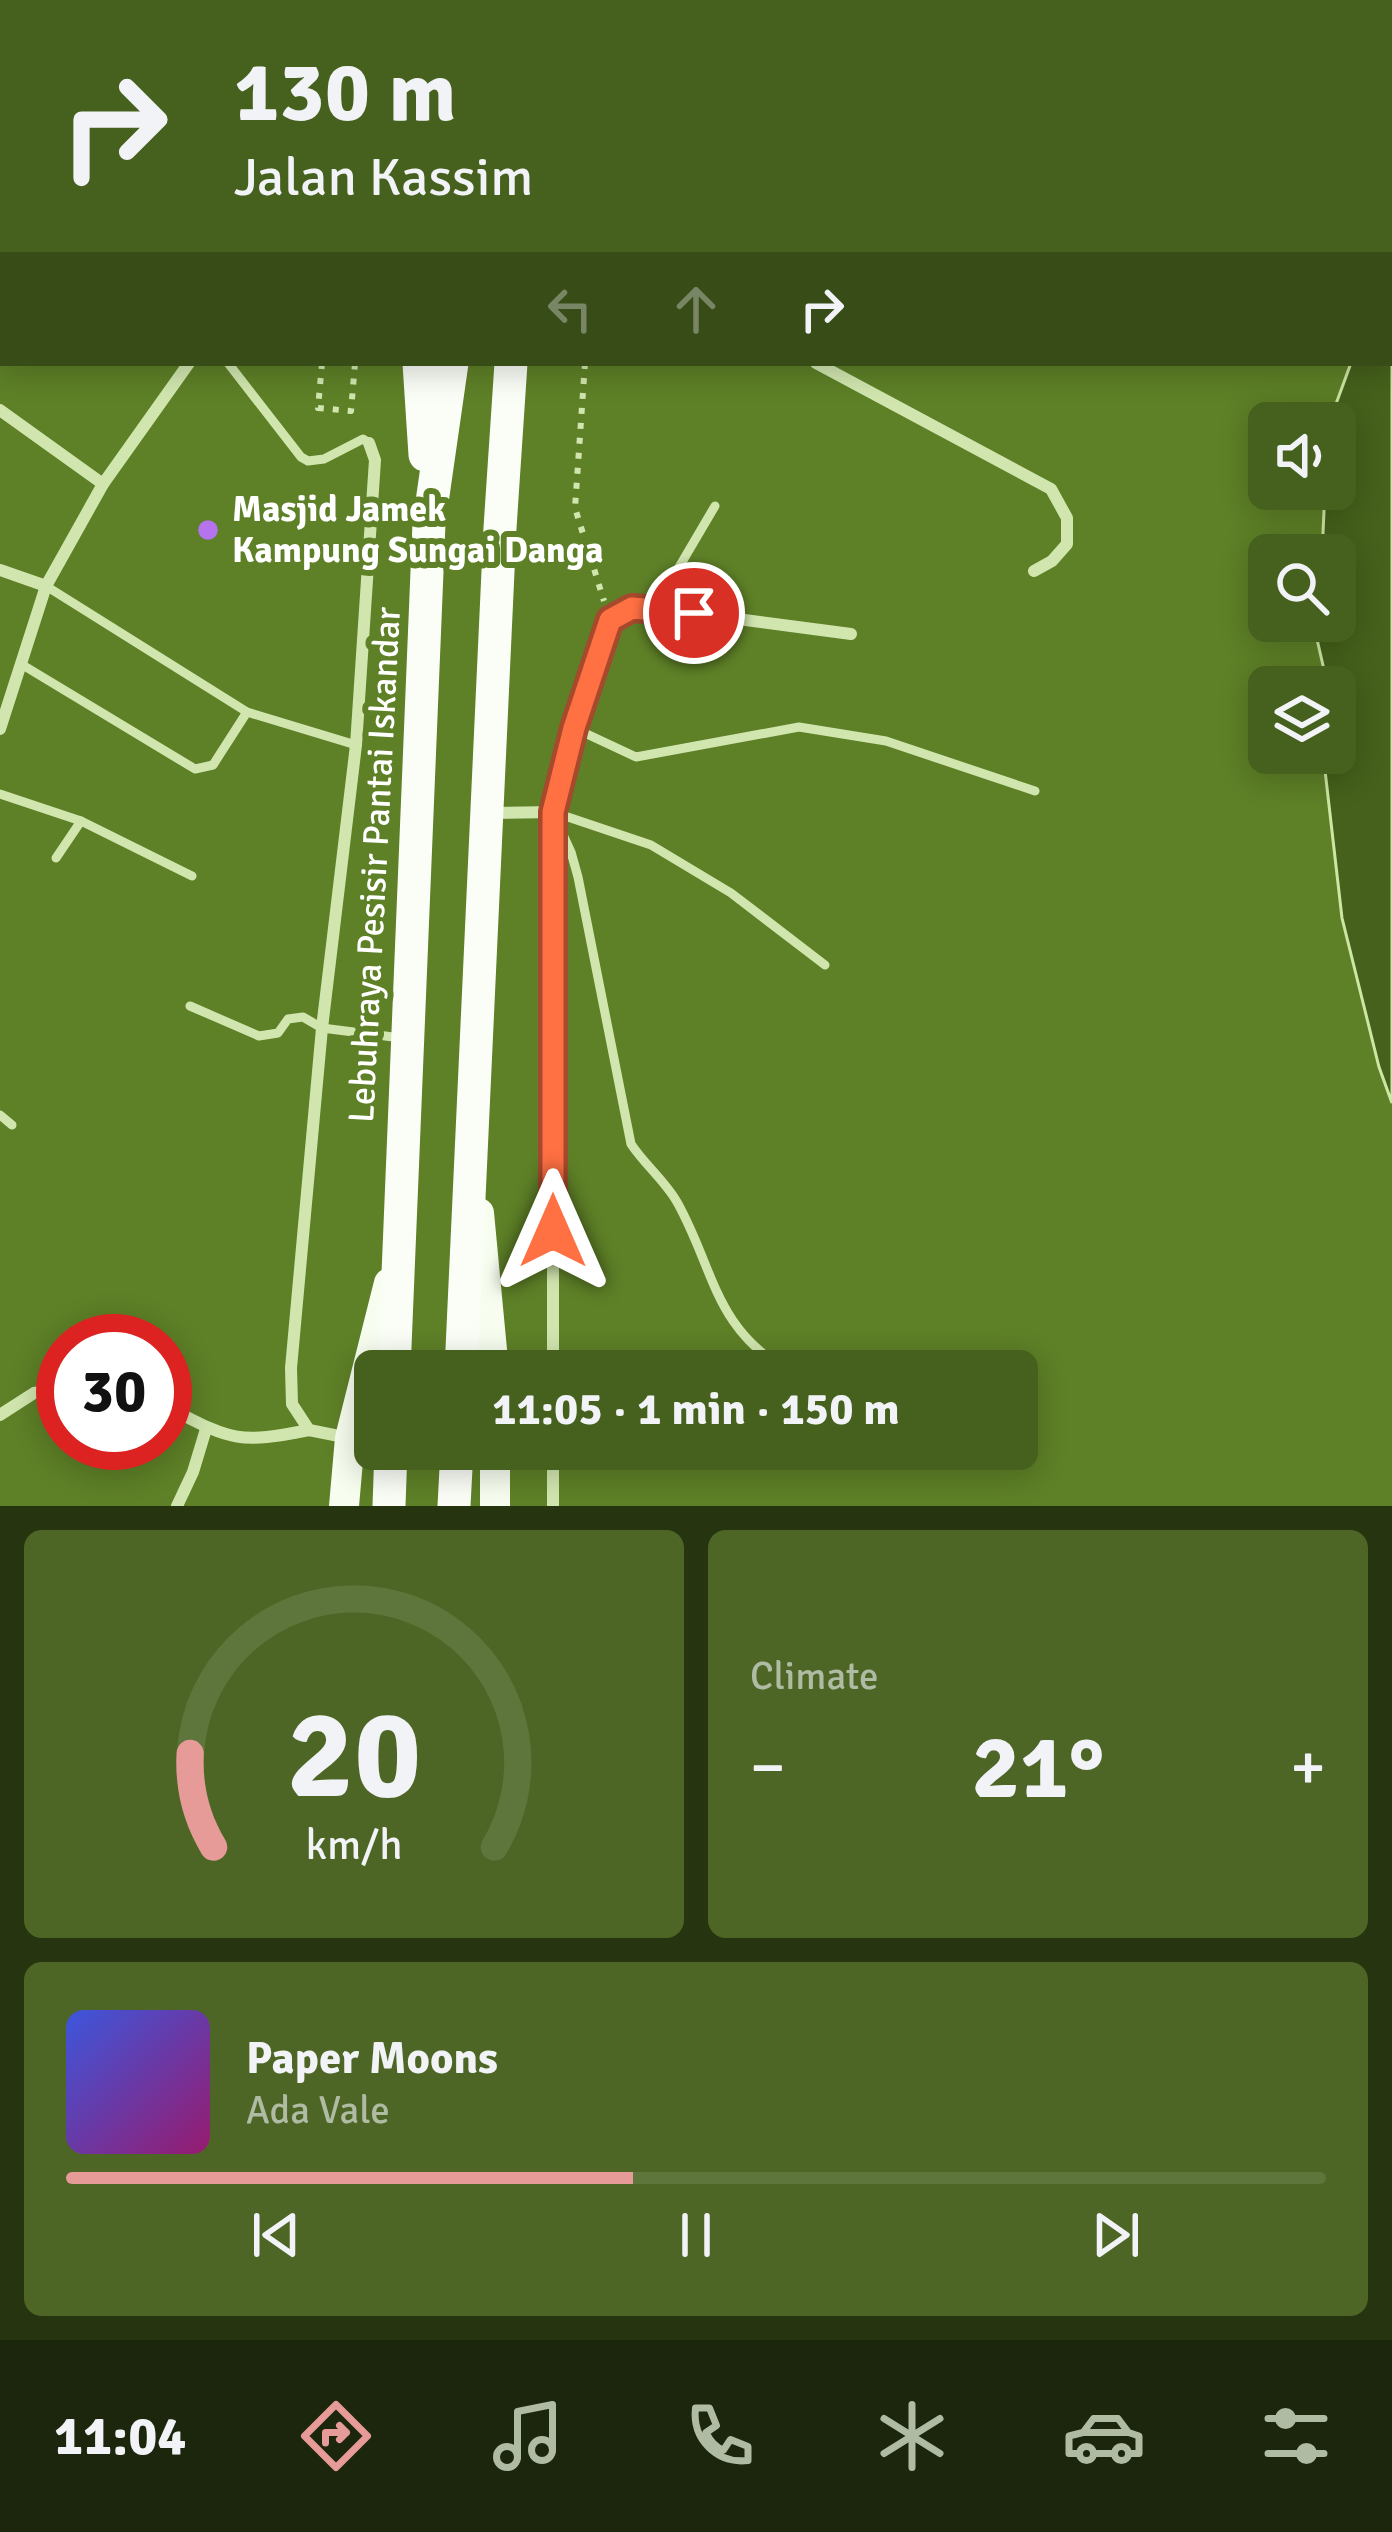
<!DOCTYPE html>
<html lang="en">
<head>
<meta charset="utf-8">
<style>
	:root { --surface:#46601d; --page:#4d6626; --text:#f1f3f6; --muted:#b0bba4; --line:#5e753b; --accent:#e69b98 }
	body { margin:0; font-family:Signika,sans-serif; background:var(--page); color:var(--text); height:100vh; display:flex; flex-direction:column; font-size:45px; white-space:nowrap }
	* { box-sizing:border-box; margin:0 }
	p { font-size:39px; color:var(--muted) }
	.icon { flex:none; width:66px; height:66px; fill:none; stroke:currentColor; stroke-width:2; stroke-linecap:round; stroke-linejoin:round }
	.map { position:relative; height:1506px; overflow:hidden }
	.panel { display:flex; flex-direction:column; gap:24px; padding:24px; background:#263510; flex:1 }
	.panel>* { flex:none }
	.top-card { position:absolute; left:0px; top:0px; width:1392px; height:366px; box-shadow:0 6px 30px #0003; background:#46601d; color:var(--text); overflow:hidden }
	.buttons { position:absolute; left:1248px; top:402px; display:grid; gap:24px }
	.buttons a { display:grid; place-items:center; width:108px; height:108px; border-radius:18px; background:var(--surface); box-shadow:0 6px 30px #0003; font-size:60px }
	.speed { position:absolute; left:36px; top:1314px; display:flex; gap:24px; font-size:60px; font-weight:700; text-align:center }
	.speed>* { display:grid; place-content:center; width:156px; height:156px; border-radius:50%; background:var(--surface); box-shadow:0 6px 30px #0003; line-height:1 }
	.speed .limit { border:18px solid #d22; background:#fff; color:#111 }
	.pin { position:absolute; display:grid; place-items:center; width:102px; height:102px; color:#fff; margin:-51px; border:6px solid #fff; border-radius:50%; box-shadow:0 3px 12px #0007 }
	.me { position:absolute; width:132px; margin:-66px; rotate:0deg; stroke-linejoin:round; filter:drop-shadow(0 0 9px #0008) }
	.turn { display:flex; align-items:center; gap:42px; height:252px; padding:0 36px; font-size:54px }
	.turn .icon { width:156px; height:156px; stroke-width:2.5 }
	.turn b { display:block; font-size:84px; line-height:102px }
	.lanes { display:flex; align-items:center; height:114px; padding:0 36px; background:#0003; justify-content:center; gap:60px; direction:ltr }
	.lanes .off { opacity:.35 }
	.big { font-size:90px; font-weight:800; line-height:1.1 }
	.panel .widget { flex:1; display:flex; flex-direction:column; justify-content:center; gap:18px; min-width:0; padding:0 42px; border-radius:18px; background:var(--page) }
	.panel .dial { align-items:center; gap:0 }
	.dial svg { height:312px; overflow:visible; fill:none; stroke:var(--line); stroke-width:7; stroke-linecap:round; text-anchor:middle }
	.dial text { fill:var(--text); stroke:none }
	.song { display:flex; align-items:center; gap:36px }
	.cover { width:144px; height:144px; border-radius:18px; background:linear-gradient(135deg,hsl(230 70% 55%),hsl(320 70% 35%)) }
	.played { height:12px; border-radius:6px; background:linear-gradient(90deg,var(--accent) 45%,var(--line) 45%) }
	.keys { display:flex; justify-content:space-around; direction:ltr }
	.heat { display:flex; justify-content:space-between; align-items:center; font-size:66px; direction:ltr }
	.panel .tiles { flex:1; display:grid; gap:24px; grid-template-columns:1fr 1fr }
	.widget:last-child { grid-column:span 2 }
	.trip { position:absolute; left:354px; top:1350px; width:684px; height:120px; border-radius:18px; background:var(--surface); box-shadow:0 6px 30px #0003; font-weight:800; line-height:120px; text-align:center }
	.dock { display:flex; height:192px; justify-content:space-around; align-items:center; background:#1c260c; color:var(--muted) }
	.dock .icon { width:84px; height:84px }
	.dock .current { color:var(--accent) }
	.dock b { font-size:54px; color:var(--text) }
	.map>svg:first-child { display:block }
	.water { fill:#45611b; stroke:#cee6a3; stroke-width:3 }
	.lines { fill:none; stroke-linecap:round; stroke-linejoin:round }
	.path { stroke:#d1e6af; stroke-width:6; stroke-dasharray:6 9; stroke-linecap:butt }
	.service { stroke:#d1e6af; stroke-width:9 }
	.minor { stroke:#d1e6af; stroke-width:12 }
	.primary { stroke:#f7fdef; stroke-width:30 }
	.trunk { stroke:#fbfef7; stroke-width:33 }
	.route-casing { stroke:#a6492c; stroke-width:30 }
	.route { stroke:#ff7043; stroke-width:21 }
	.poi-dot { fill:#b574ee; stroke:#5e8027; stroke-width:4.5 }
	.labels { text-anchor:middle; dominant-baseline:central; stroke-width:12; stroke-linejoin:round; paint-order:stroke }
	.poi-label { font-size:36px; font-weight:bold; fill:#fff; stroke:#5e8027; text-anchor:start }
	.street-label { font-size:36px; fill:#fff; stroke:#5e8027 }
</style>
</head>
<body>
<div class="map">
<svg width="1392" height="1506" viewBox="0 0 1392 1506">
	<rect width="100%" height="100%" fill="#5e8027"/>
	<path class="water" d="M1392,283V1103L1379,1067L1342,918L1323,753H1335V687H1328L1316,635L1317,621H1335V555H1322L1325,489H1335V423H1329L1351,363H1389V288Z"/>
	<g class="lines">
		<g class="path">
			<path d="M322,363L318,408L351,411L355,363"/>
			<path d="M585,363L575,508L604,601"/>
		</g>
		<g class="service">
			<path d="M0,60L3,64"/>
			<path d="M228,363L301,457L308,461L324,459L363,439L369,443"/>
			<path d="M46,586L247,712L356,745"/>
			<path d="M655,608L715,506"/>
			<path d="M21,664L195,769L213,765L247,712"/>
			<path d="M574,728L636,757L799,727L886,741L1035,791"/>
			<path d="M0,794L81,821L192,876"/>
			<path d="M553,812L651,845L731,893L825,965"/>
			<path d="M555,817L571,852L578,877L631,1144C645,1165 665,1181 677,1202C715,1270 713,1327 788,1371"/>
			<path d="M56,858L81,821"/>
			<path d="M190,1006L259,1036L278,1033L288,1019L303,1017L322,1028L401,1038"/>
			<path d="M0,1115L12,1125"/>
		</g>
		<g class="minor">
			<path d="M250,0L255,3"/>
			<path d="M816,363L1051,489L1067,518V544L1052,561L1034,571"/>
			<path d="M0,410L103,484"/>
			<path d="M0,570L46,586"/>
			<path d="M0,729L46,586L103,484L189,363"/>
			<path d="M489,813L553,812"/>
			<path d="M553,1371V812L574,728L610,620L632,608H655L851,634"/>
			<path d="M165,1406C230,1439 235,1445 309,1430"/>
			<path d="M0,1415L34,1393L63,1389"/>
			<path d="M349,1438L309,1430L292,1404L291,1368L322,1028L356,745L375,460L369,443"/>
			<path d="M177,1506L193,1472L206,1429"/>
			<path d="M553,1506V1449"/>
		</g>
		<g class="primary">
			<path d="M479,1213L494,1371"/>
			<path d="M495,1449V1506"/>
			<path d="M344,1506L350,1438L389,1283"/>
		</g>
		<g class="trunk">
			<path d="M456,3L460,0"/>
			<path d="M525,3L526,0"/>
			<path d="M593,3L594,0"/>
			<path d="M419,363L425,455"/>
			<path d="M394,1371L429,523L452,363"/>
			<path d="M461,1371L500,528L511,363"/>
			<path d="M389,1506L391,1449"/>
			<path d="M454,1506L457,1449"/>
		</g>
	</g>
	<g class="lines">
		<g class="route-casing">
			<path id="route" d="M553,1231V812L574,728L610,620L632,608L694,613"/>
		</g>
		<use href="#route" class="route"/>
	</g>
	<circle class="poi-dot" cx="208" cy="530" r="12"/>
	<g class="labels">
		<g class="poi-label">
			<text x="232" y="509">Masjid Jamek<tspan x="232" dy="41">Kampung Sungai Danga</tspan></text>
		</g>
		<g class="street-label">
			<text transform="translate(375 865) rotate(-87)">Lebuhraya Pesisir Pantai Iskandar</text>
		</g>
	</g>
</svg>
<div class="buttons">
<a><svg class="icon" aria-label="sound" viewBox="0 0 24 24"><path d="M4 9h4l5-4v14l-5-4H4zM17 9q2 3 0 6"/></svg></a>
<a><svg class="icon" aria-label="search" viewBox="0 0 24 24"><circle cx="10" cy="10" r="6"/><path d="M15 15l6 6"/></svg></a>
<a><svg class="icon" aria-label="layers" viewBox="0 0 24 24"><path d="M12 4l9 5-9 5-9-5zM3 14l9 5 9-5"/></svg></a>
</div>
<div class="speed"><div class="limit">30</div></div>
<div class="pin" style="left:694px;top:613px;background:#d93025"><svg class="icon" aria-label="arrive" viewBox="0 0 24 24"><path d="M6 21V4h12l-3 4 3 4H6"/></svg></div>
<svg class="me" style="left:553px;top:1231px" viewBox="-20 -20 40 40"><path d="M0-17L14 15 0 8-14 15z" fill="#ff7043" stroke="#fff" stroke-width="4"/></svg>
<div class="trip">11:05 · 1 min · 150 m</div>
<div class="top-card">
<div class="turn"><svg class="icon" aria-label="right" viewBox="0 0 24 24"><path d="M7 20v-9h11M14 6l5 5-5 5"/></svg><div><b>130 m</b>Jalan Kassim</div></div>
<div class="lanes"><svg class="icon off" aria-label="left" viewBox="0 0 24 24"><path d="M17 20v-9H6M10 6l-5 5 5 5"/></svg><svg class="icon off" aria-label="ahead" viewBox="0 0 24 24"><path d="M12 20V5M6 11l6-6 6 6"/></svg><svg class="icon" aria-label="right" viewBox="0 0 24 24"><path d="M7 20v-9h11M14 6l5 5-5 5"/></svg></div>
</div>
</div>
<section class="panel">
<div class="tiles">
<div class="widget dial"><svg viewBox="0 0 100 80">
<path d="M14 69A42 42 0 1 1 86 69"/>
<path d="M14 69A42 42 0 0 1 8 45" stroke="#e69b98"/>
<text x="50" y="56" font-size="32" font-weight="700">20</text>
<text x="50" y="72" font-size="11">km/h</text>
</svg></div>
<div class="widget"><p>Climate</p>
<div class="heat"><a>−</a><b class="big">21°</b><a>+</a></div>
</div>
<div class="widget">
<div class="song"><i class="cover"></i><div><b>Paper Moons</b><p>Ada Vale</p></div></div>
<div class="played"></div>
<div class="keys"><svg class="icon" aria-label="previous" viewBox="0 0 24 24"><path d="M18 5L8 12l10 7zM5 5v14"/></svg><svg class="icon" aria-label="pause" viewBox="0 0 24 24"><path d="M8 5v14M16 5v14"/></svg><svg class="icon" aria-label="next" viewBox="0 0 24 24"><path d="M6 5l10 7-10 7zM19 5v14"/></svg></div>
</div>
</div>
</section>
<nav class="dock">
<b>11:04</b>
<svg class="icon current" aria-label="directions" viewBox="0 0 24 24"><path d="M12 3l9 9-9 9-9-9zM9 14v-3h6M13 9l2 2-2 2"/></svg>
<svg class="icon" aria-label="music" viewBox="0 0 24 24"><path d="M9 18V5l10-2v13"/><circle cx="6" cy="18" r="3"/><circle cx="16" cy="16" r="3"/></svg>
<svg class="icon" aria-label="phone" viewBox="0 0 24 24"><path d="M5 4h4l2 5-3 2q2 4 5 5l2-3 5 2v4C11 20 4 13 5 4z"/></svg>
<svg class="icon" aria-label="climate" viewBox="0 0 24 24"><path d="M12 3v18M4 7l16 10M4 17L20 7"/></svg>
<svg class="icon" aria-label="car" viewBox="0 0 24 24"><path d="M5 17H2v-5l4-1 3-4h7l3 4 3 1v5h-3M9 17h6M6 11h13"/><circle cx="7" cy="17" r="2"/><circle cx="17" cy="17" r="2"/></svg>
<svg class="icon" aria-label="filters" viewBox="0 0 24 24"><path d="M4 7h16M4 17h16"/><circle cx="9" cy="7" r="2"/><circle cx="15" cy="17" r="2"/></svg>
</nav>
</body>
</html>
